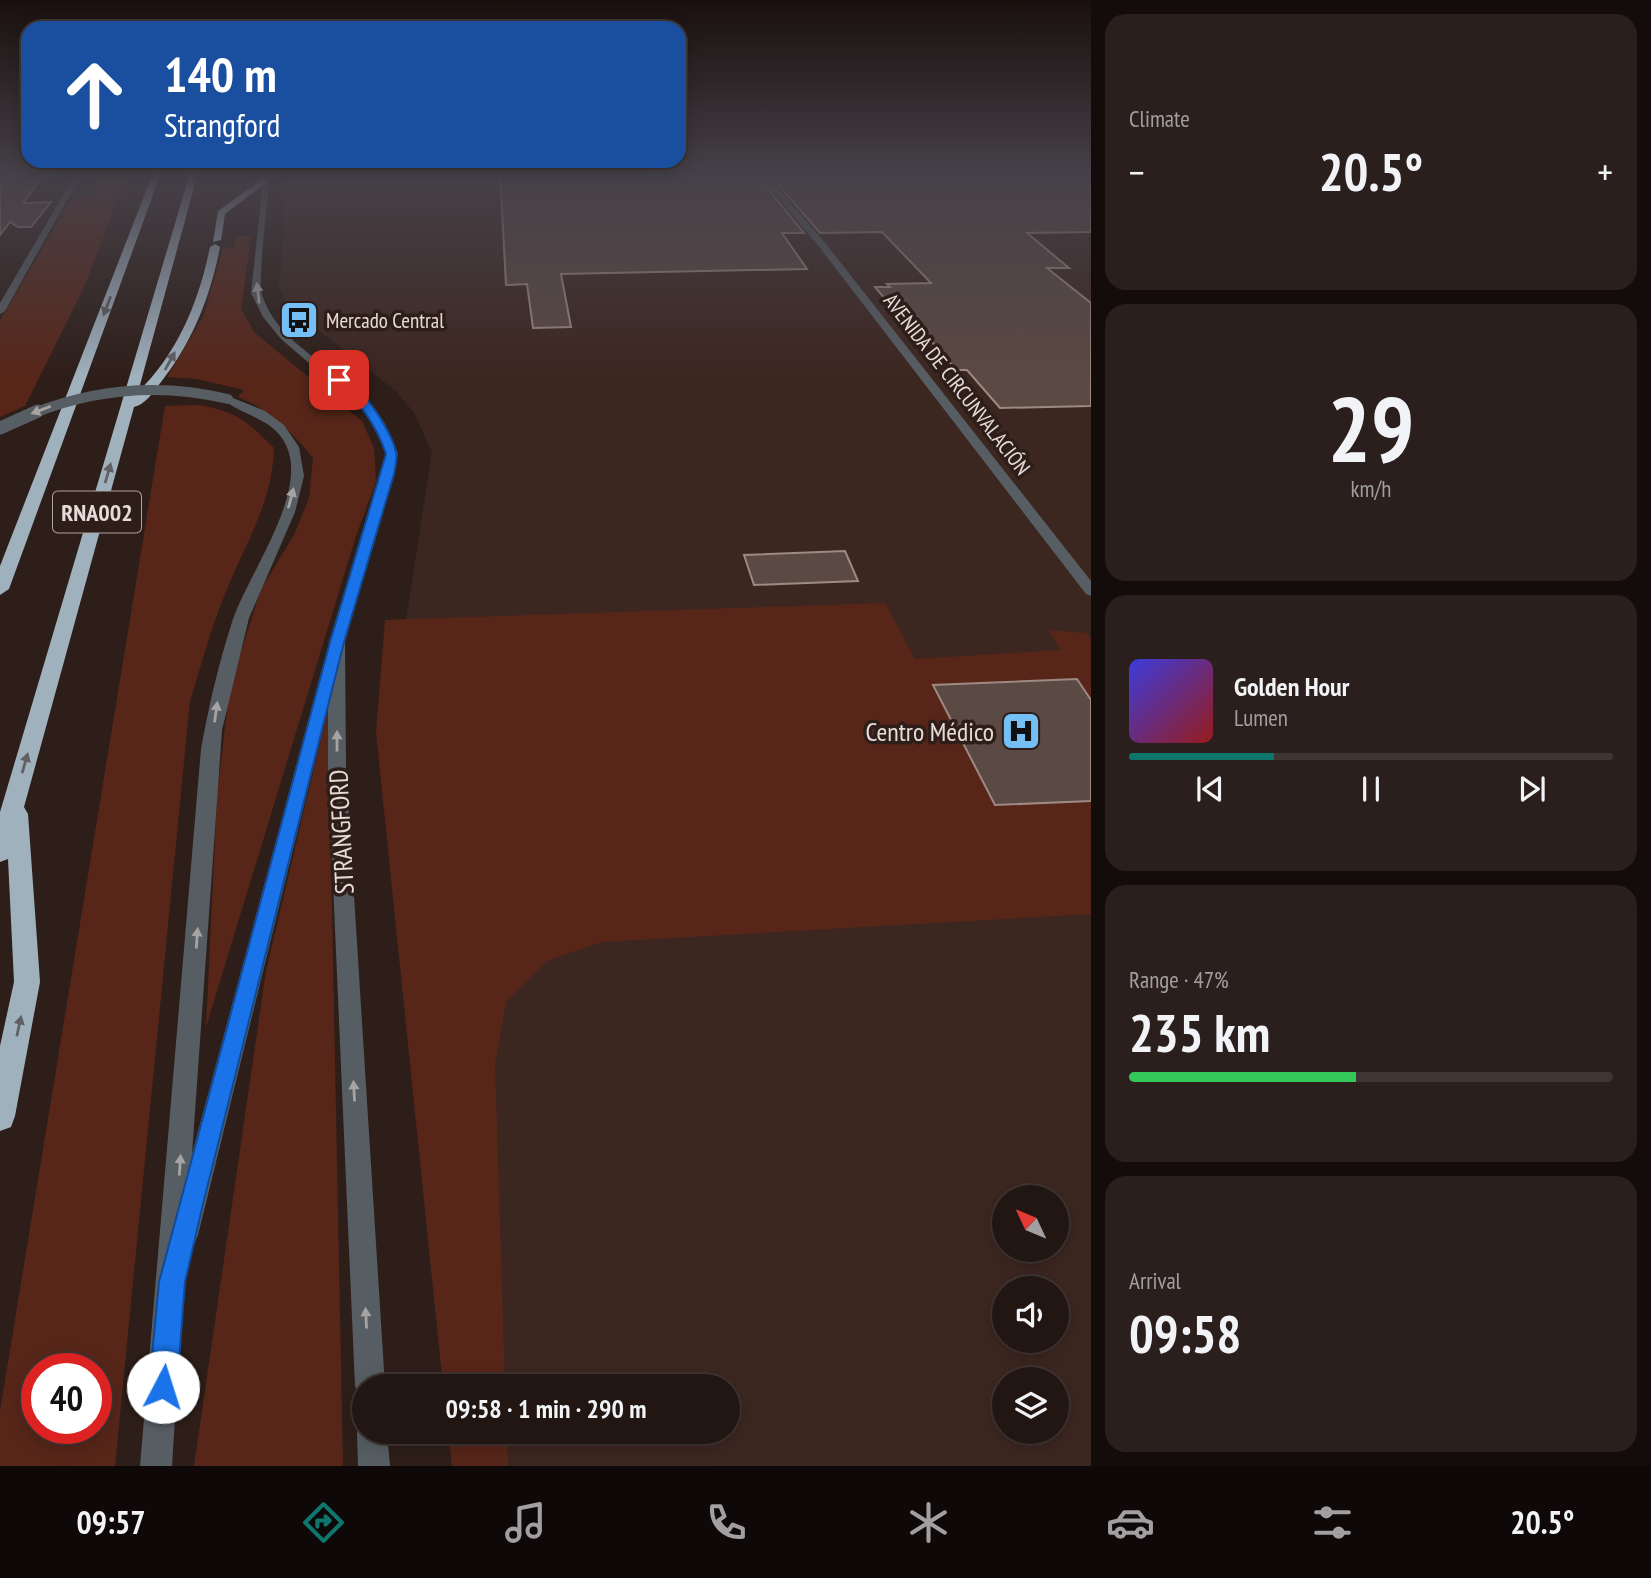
<!DOCTYPE html>
<html lang="en">
<head>
<meta charset="utf-8">
<style>
	:root { --surface:#221613; --page:#2a1f1c; --text:#f1f3f6; --muted:#a29fa0; --line:#3f3533; --accent:#0f766e }
	body { margin:0; font-family:"PT Sans Narrow",sans-serif; background:var(--page); color:var(--text); height:100vh; display:flex; flex-direction:column; font-size:26px; white-space:nowrap }
	* { box-sizing:border-box; margin:0 }
	p { font-size:23px; color:var(--muted) }
	.icon { flex:none; width:38px; height:38px; fill:none; stroke:currentColor; stroke-width:2; stroke-linecap:round; stroke-linejoin:round }
	.map { position:relative; flex:1; overflow:hidden }
	.panel { display:flex; flex-direction:column; gap:14px; padding:14px; background:#130c0a; width:560px }
	.panel>* { flex:none }
	.hud { position:absolute; left:21px; top:21px; width:665px; height:147px; border-radius:21px; box-shadow:0 4px 18px #0003,0 0 0 2px var(--line); background:#1a4fa0; color:#fff; overflow:hidden }
	.needle { width:46px; rotate:314deg }
	.controls { position:absolute; left:992px; top:1185px; display:grid; gap:14px }
	.controls a { display:grid; place-items:center; width:77px; height:77px; border-radius:50%; background:var(--surface); box-shadow:0 4px 18px #0003,0 0 0 2px var(--line); font-size:35px }
	.speed { position:absolute; left:21px; top:1353px; display:flex; gap:14px; font-size:35px; font-weight:700; text-align:center }
	.speed>* { display:grid; place-content:center; width:91px; height:91px; border-radius:50%; background:var(--surface); box-shadow:0 4px 18px #0003,0 0 0 2px var(--line); line-height:1 }
	.speed .limit { border:10px solid #d22; background:#fff; color:#111 }
	.pin { position:absolute; display:grid; place-items:center; width:60px; height:60px; color:#fff; margin:-30px; border-radius:14px; box-shadow:0 4px 10px #0006 }
	.me { position:absolute; width:77px; margin:-38px; rotate:5deg; stroke-linejoin:round; filter:drop-shadow(0 0 5px #0008) }
	.turn { display:flex; align-items:center; gap:24px; height:147px; padding:0 28px; font-size:32px }
	.turn .icon { width:91px; height:91px; stroke-width:2.5 }
	.turn b { display:block; font-size:49px; line-height:60px }
	.big { font-size:52px; font-weight:700; line-height:1.1 }
	.panel .card { flex:1; display:flex; flex-direction:column; justify-content:center; gap:10px; min-width:0; padding:0 24px; border-radius:21px; background:var(--page) }
	.panel .dial { align-items:center; gap:0 }
	.dial b { font-size:91px; line-height:1 }
	.song { display:flex; align-items:center; gap:21px }
	.cover { width:84px; height:84px; border-radius:10px; background:linear-gradient(135deg,hsl(240 70% 55%),hsl(0 70% 35%)) }
	.played { height:7px; border-radius:4px; background:linear-gradient(90deg,var(--accent) 30%,var(--line) 30%) }
	.keys { display:flex; justify-content:space-around; direction:ltr }
	.heat { display:flex; justify-content:space-between; align-items:center; font-size:38px; direction:ltr }
	.charge { height:10px; border-radius:5px; background:linear-gradient(90deg,#34c759 47%,var(--line) 0) }
	.trip { position:absolute; left:352px; top:1374px; width:388px; height:70px; border-radius:35px; background:var(--surface); box-shadow:0 4px 18px #0003,0 0 0 2px var(--line); font-weight:700; line-height:70px; text-align:center }
	.tab-bar { display:flex; height:112px; justify-content:space-around; align-items:center; background:#0e0908; color:var(--muted) }
	.tab-bar .icon { width:49px; height:49px }
	.tab-bar .current { color:var(--accent) }
	.tab-bar b { font-size:32px; color:var(--text) }
	main { display:flex; flex:1; min-height:0 }
	.map>svg:first-child { display:block }
	.built { fill:#3c2620; fill-rule:evenodd }
	.green { fill:#572619; fill-rule:evenodd }
	.building { fill:#5b4943; stroke:#9e8983; stroke-width:2 }
	.lines { fill:none; stroke-linecap:round; stroke-linejoin:round }
	.tertiary { fill:#575e63; fill-rule:evenodd }
	.motorway { fill:#a0b1be; fill-rule:evenodd }
	.tertiary-bridge-far1 { stroke:#575e63; stroke-width:10 }
	.tertiary-bridge { stroke:#575e63; stroke-width:13 }
	.oneway { fill:#a6a3a3 }
	.oneway2 { fill:#616063 }
	.route { fill:#1a73e8; stroke:#114b97; stroke-width:2 }
	.labels { text-anchor:middle; dominant-baseline:central; stroke-width:7; stroke-linejoin:round; paint-order:stroke }
	.far-poi-label { font-size:21px; fill:#e7dbd8; stroke:#2e1e19; text-anchor:start }
	.far-street-label { font-size:21px; fill:#e7dbd8; stroke:#2e1e19 }
	.shield { fill:#2e1e19; stroke:#b0a29f; stroke-width:2 }
	.shield-label { font-size:24px; font-weight:bold; fill:#e7dbd8 }
	.poi-label { font-size:26px; fill:#e7dbd8; stroke:#2e1e19; text-anchor:end }
	.street-label { font-size:26px; fill:#e7dbd8; stroke:#2e1e19 }
</style>
</head>
<body>
<main>
<div class="map">
<svg width="1091" height="1466" viewBox="0 0 1091 1466">
	<rect width="100%" height="100%" fill="#2e1e19"/>
	<path class="built" d="M283,173H1091V1466H466L463,1432H728V1386H458L405,627L432,452L414,413L397,392L289,307L279,287L284,233ZM1004,1197H1057V1250H1004ZM1004,1288H1057V1340H1004ZM1004,1379H1057V1432H1004Z"/>
	<g class="green">
		<path d="M91,173H136L127,176L84,287L25,406L0,417V320L68,205L77,197L92,196L96,182L86,180Z"/>
		<path d="M237,236H251L241,309L255,333L362,421L374,448L376,482L356,536L206,1027L217,795L230,686L261,589L294,535L309,498L313,458C293,433 269,409 238,397L244,390L197,379L167,377L203,317L223,249L234,247Z"/>
		<path d="M199,405C238,412 247,421 274,448C272,503 248,538 228,587C212,623 202,663 190,701L115,1466H0V1411L165,406ZM96,1368V1428H37V1368Z"/>
		<path d="M885,603L915,659L1061,650L1049,630L1086,633L1091,639V914L602,942L547,961L506,1002L495,1064L505,1386H443L376,732L385,620Z"/>
		<path d="M328,709L343,1466H194L266,971Z"/>
		<path d="M448,1432H507L508,1466H452Z"/>
	</g>
	<g class="building">
		<path d="M45,173L23,203L51,202L31,227H18L10,222L0,235V174Z"/>
		<path d="M500,173H755L804,233H782L807,269L561,274L571,327L533,328L527,284L506,285Z"/>
		<path d="M768,173H1091V232L1027,233L1069,268H1047L1091,303V406L1000,408L967,370H956L906,312H896L875,287H890L887,284L931,283L882,232L820,233Z"/>
		<path d="M845,551L858,581L754,585L744,555Z"/>
		<path d="M1077,679L1091,700V801L995,805L933,685Z"/>
	</g>
	<g class="lines">
		<g class="tertiary">
			<path d="M76,173H82L5,311L0,314V303Z"/>
			<path d="M264,173H270C269,195 257,280 262,295C278,345 337,367 370,403C384,418 391,435 398,454L345,642L346,769L385,1386H364V1398L359,1397L355,1386L328,769V708L198,1235L194,1245L186,1248L172,1466H140L201,749C209,705 219,662 233,619C249,573 309,492 286,445C273,418 243,416 222,399L228,396L265,411L284,425L299,447L304,476L295,512L249,618L222,730L192,1154L322,669L329,664V642L386,454L376,428L363,409L281,339L263,317L251,293Z"/>
			<path d="M758,173H765L826,244L1091,581V596L1086,594L820,248Z"/>
			<path d="M364,1420V1432H387L390,1466H358L357,1432Z"/>
		</g>
		<g class="motorway">
			<path d="M153,173H161L9,589L0,595V566Z"/>
			<path d="M190,173H198L138,392C178,353 199,301 210,247L215,244L220,247C210,299 191,345 158,386C152,394 144,405 134,407L24,807L28,814L40,982L15,1116L11,1127L0,1131V1046L14,982L8,859L0,862V812Z"/>
			<path d="M263,178L270,180L225,214L221,240L213,242L218,211Z"/>
		</g>
		<path class="tertiary-bridge-far1" d="M34,413C98,388 161,383 228,399"/>
		<path class="tertiary-bridge" d="M0,428L38,411"/>
	</g>
	<defs><path id="oneway-solid" d="M-6-.8H1V-3.2L6.5 0L1 3.2V.8H-6Z" transform="scale(1.75)"/></defs>
	<g class="oneway">
		<use href="#oneway-solid" transform="translate(258 293) rotate(-97)"/>
		<use href="#oneway-solid" transform="translate(41 410) rotate(159)"/>
		<use href="#oneway-solid" transform="translate(291 498) rotate(-75)"/>
		<use href="#oneway-solid" transform="translate(216 712) rotate(-82)"/>
		<use href="#oneway-solid" transform="translate(337 741) rotate(-90)"/>
		<use href="#oneway-solid" transform="translate(197 938) rotate(-86)"/>
		<use href="#oneway-solid" transform="translate(354 1091) rotate(-93)"/>
		<use href="#oneway-solid" transform="translate(180 1165) rotate(-86)"/>
		<use href="#oneway-solid" transform="translate(366 1318) rotate(-93)"/>
	</g>
	<g class="oneway2">
		<use href="#oneway-solid" transform="translate(107 306) rotate(111)"/>
		<use href="#oneway-solid" transform="translate(170 361) rotate(-61)"/>
		<use href="#oneway-solid" transform="translate(108 473) rotate(-74)"/>
		<use href="#oneway-solid" transform="translate(25 763) rotate(-74)"/>
		<use href="#oneway-solid" transform="translate(19 1026) rotate(-78)"/>
	</g>
	<linearGradient id="sky" x2="0" y2="1"><stop stop-color="#19100e"/><stop offset="0.46" stop-color="#464149"/><stop offset="1" stop-color="#464149" stop-opacity="0"/></linearGradient>
	<rect width="1091" height="378" fill="url(#sky)"/>
	<path class="route" d="M336,378C358,376 392,432 396,452C398,458 395,467 394,474L344,642L203,1204L185,1282L177,1387L173,1397L163,1401L153,1397L149,1387L159,1282L330,642L386,454C376,424 360,403 336,382Z"/>
	<defs>
		<g id="bus-square" transform="scale(2.0125)"><rect x="-9" y="-9" width="18" height="18" rx="4" fill="#74c0f6" stroke="#2e1e19"/><path d="M-5-6H5V4H4V6H2V4H-2V6H-4V4H-5ZM-3.5-4V0h7V-4ZM-3.5 1.2v1.5H-2V1.2ZM2 1.2v1.5H3.5V1.2Z" fill="#111"/></g>
		<g id="hospital-square" transform="scale(2.0125)"><rect x="-9" y="-9" width="18" height="18" rx="4" fill="#74c0f6" stroke="#2e1e19"/><path d="M-5-5h3v3.5h4V-5h3V5h-3V1.5h-4V5h-3Z" fill="#111"/></g>
	</defs>
	<g fill-rule="evenodd">
		<use href="#bus-square" x="299" y="320"/>
		<use href="#hospital-square" x="1021" y="731"/>
	</g>
	<g class="labels">
		<g class="far-poi-label">
			<text x="326" y="320">Mercado Central</text>
		</g>
		<g class="far-street-label">
			<text transform="translate(957 384) rotate(52)">AVENIDA DE CIRCUNVALACIÓN</text>
		</g>
		<rect class="shield" x="53" y="491.5" width="88" height="41" rx="5"/>
		<g class="shield-label">
			<text x="97" y="512">RNA002</text>
		</g>
		<g class="poi-label">
			<text x="994" y="731">Centro Médico</text>
		</g>
		<g class="street-label">
			<text transform="translate(341 832) rotate(-93)">STRANGFORD</text>
		</g>
	</g>
</svg>
<div class="controls">
<a><svg class="needle" viewBox="-14 -14 28 28"><path d="M0-13l5 13h-10z" fill="#e53935"/><path d="M0 13l5-13h-10z" fill="#a29fa0"/></svg></a>
<a><svg class="icon" aria-label="sound" viewBox="0 0 24 24"><path d="M4 9h4l5-4v14l-5-4H4zM17 9q2 3 0 6"/></svg></a>
<a><svg class="icon" aria-label="layers" viewBox="0 0 24 24"><path d="M12 4l9 5-9 5-9-5zM3 14l9 5 9-5"/></svg></a>
</div>
<div class="speed"><div class="limit">40</div></div>
<div class="pin" style="left:339px;top:380px;background:#d93025"><svg class="icon" aria-label="arrive" viewBox="0 0 24 24"><path d="M6 21V4h12l-3 4 3 4H6"/></svg></div>
<svg class="me" style="left:163px;top:1387px" viewBox="-20 -20 40 40"><circle r="19" fill="#fff"/><path d="M0-13L10 11 0 6-10 11z" fill="#1a73e8"/></svg>
<div class="trip">09:58 · 1 min · 290 m</div>
<div class="hud">
<div class="turn"><svg class="icon" aria-label="ahead" viewBox="0 0 24 24"><path d="M12 20V5M6 11l6-6 6 6"/></svg><div><b>140 m</b>Strangford</div></div>
</div>
</div>
<section class="panel">
<div class="card"><p>Climate</p>
<div class="heat"><a>−</a><b class="big">20.5°</b><a>+</a></div>
</div>
<div class="card dial"><b>29</b><p>km/h</p></div>
<div class="card">
<div class="song"><i class="cover"></i><div><b>Golden Hour</b><p>Lumen</p></div></div>
<div class="played"></div>
<div class="keys"><svg class="icon" aria-label="previous" viewBox="0 0 24 24"><path d="M18 5L8 12l10 7zM5 5v14"/></svg><svg class="icon" aria-label="pause" viewBox="0 0 24 24"><path d="M8 5v14M16 5v14"/></svg><svg class="icon" aria-label="next" viewBox="0 0 24 24"><path d="M6 5l10 7-10 7zM19 5v14"/></svg></div>
</div>
<div class="card"><p>Range · 47%</p><b class="big">235 km</b><div class="charge"></div></div>
<div class="card"><p>Arrival</p><b class="big">09:58</b></div>
</section>
</main>
<nav class="tab-bar">
<b>09:57</b>
<svg class="icon current" aria-label="directions" viewBox="0 0 24 24"><path d="M12 3l9 9-9 9-9-9zM9 14v-3h6M13 9l2 2-2 2"/></svg>
<svg class="icon" aria-label="music" viewBox="0 0 24 24"><path d="M9 18V5l10-2v13"/><circle cx="6" cy="18" r="3"/><circle cx="16" cy="16" r="3"/></svg>
<svg class="icon" aria-label="phone" viewBox="0 0 24 24"><path d="M5 4h4l2 5-3 2q2 4 5 5l2-3 5 2v4C11 20 4 13 5 4z"/></svg>
<svg class="icon" aria-label="climate" viewBox="0 0 24 24"><path d="M12 3v18M4 7l16 10M4 17L20 7"/></svg>
<svg class="icon" aria-label="car" viewBox="0 0 24 24"><path d="M5 17H2v-5l4-1 3-4h7l3 4 3 1v5h-3M9 17h6M6 11h13"/><circle cx="7" cy="17" r="2"/><circle cx="17" cy="17" r="2"/></svg>
<svg class="icon" aria-label="filters" viewBox="0 0 24 24"><path d="M4 7h16M4 17h16"/><circle cx="9" cy="7" r="2"/><circle cx="15" cy="17" r="2"/></svg>
<b>20.5°</b>
</nav>
</body>
</html>
